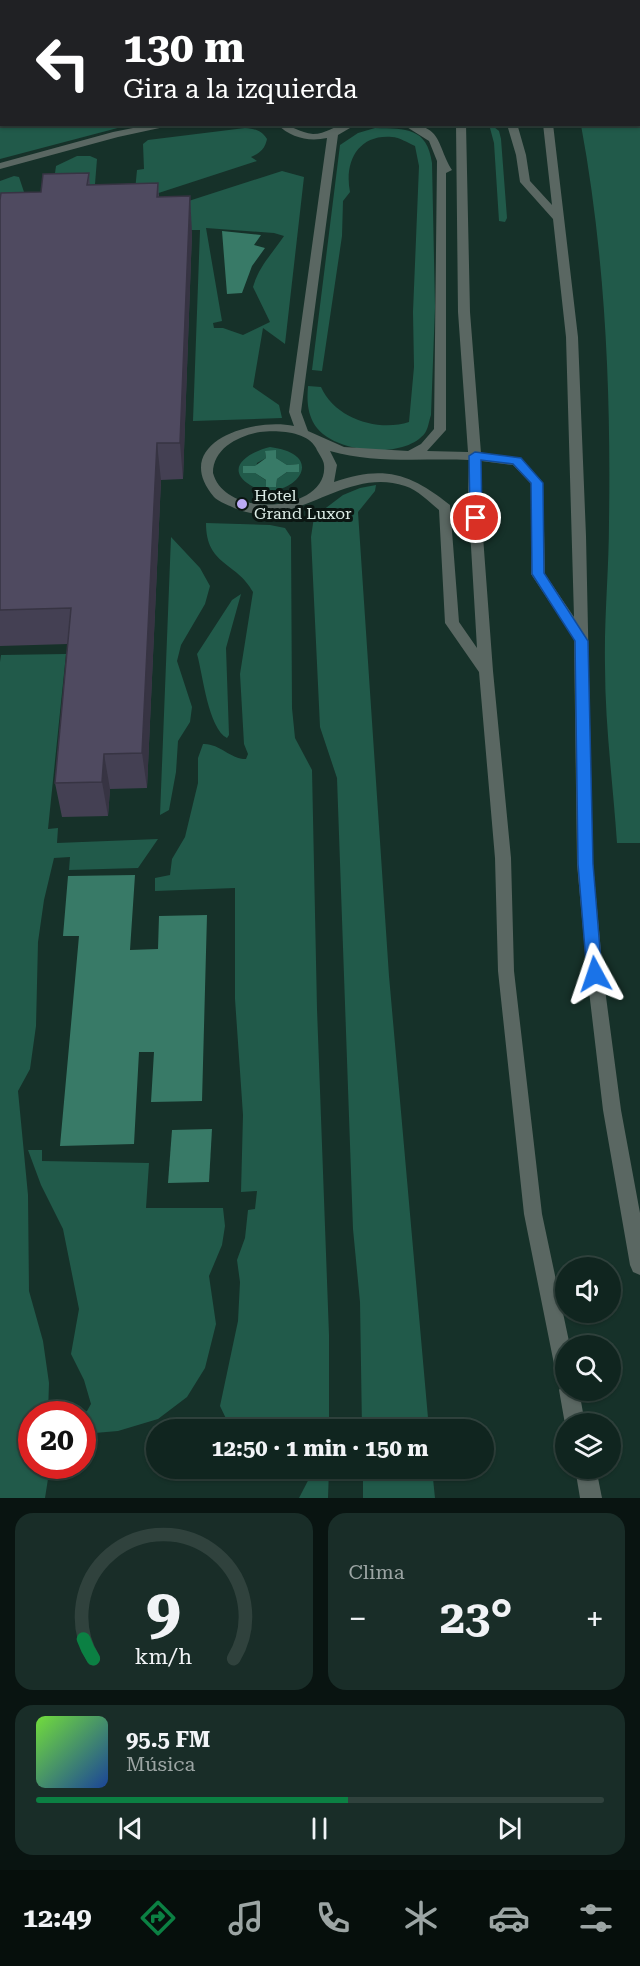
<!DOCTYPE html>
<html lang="es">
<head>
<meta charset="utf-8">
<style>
	:root { --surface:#10251f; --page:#192d28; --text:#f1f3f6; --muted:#9ca5a4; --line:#30423d; --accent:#0b8043 }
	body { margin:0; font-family:"Roboto Serif",serif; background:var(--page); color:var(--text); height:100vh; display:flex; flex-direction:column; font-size:22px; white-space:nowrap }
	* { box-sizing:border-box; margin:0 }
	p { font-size:20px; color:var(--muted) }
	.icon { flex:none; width:33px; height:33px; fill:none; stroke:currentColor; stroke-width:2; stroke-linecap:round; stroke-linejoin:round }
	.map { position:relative; height:1498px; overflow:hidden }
	.sheet { display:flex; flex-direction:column; gap:15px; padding:15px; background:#091411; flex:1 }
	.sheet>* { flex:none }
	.top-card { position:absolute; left:0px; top:0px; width:640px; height:126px; box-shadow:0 2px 4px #0004,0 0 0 2px var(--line); background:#202124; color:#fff; overflow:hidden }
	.fabs { position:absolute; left:555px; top:1257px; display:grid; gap:12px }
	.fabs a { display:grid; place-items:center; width:66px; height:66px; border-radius:50%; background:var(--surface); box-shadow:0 2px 4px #0004,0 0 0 2px var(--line); font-size:30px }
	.speed { position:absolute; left:18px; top:1401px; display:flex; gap:12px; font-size:30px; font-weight:700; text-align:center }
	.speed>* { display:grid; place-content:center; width:78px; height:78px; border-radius:50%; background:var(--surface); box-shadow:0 2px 4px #0004,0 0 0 2px var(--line); line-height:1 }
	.speed .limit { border:9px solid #d22; background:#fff; color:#111 }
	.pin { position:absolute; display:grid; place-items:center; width:51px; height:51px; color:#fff; margin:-26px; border:3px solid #fff; border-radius:50%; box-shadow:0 2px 6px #0007 }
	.me { position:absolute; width:66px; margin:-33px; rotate:355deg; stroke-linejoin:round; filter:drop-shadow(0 0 4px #0008) }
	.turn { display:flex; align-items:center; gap:21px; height:126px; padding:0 24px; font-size:27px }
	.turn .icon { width:78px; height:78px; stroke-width:2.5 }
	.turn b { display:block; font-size:42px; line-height:51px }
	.big { font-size:45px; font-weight:700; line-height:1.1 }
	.sheet .widget { flex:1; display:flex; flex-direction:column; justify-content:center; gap:9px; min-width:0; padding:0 21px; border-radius:18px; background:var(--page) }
	.sheet .dial { align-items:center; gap:0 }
	.dial svg { height:156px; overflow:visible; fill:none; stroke:var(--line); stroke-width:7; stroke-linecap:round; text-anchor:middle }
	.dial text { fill:var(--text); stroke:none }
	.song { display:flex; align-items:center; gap:18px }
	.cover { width:72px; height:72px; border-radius:9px; background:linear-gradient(135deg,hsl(100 70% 55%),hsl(220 70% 35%)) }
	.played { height:6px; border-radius:3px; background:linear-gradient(90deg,var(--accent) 55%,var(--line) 55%) }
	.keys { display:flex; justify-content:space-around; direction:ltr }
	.heat { display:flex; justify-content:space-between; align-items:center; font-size:33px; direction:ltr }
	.sheet .tiles { flex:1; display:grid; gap:15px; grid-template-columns:1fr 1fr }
	.widget:last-child { grid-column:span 2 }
	.trip { position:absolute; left:146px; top:1419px; width:348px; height:60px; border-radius:30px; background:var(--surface); box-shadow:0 2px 4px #0004,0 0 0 2px var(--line); font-weight:700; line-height:60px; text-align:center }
	.tab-bar { display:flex; height:96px; justify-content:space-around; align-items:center; background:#060f0c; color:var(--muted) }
	.tab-bar .icon { width:42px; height:42px }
	.tab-bar .on { color:var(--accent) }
	.tab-bar b { font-size:27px; color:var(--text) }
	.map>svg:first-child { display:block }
	.green { fill:#215a4a; fill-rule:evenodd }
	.water { fill:#387a67 }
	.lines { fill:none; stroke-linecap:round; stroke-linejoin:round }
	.service { fill:#5a6762; fill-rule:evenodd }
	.wall { fill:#444053 }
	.shaded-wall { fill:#373443 }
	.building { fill:#4f4a60; stroke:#373443; stroke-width:1.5 }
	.route { fill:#1a73e8; stroke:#114b97; stroke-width:1.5 }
	.poi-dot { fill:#bcaaf5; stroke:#0b1612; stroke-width:2 }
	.labels { text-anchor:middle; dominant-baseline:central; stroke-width:6; stroke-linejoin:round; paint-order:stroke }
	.poi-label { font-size:16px; fill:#ddede7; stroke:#0b1612; text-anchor:start }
</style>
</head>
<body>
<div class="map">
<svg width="640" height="1498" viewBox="0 0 640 1498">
	<rect width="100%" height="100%" fill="#163129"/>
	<g class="green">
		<path d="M0,0H528L529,1L2,2V124L129,125L0,159Z"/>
		<path d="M544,0H640V843H617C613,784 605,725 605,666C604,618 609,570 609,521C611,388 605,255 581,125L639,124V2Z"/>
		<path d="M494,127L499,131L501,139L507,218L505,222L499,221L494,143L490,128Z"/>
		<path d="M245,128C255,129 261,130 267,139C265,149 260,153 251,157L257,161L134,201L137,170L144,169L143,144L148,140Z"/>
		<path d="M375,128C406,129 427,127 432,163L435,307L431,415C429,421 428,429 425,433C404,461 328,453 313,422C307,410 307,399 308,386L321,387C335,419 379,432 409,422L414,367L413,312L419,166L415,146C408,143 399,137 392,137C358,134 344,162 350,192L343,201L342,236L322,371L312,370L340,145L358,133Z"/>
		<path d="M77,156H90L97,159L93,209L53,188L56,166Z"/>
		<path d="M282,171L304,177L285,344L263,328L253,387L279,405L282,418L193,421L200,230H164L139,217ZM206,228L274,233L284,236C272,254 259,266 253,287L270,322L243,335L223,328H214L213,323L222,321Z"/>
		<path d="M14,176L19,177L24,192L0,202V181Z"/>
		<path d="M270,447C336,456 285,507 250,485C222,467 252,451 270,447ZM265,451L287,465L299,464L277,479L276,487L255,473L257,463L266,458Z"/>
		<path d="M376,485L375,491L358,512L389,976L429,1429H362L360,1302L353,1229L337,778L320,727L311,537L314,517L343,495L360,488Z"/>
		<path d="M206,523L270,525L285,528L291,537L292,708L295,738L312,770L317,1009L329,1335V1429H231L220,1406L238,1321L240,1282L237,1260L245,1238L248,1210L255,1209L257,1191L241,1192L243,1115L235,999V888L155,891V878L170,875L172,859L185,837L198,783V758L203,744C219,743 230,759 246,759L248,754L244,744L240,674L253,592C236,561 206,566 206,523Z"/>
		<path d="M171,537L200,568L210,586L205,604L181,645L177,661L192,707L190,722L178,741L176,772L169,810L160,815Z"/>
		<path d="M241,594L226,648L229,735L227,738C208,728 203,675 197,654L232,600Z"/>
		<path d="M66,654L48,829L58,828L57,843L158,839L138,868L69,870L70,857L54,858L44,900L38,942L36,1026L30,1069L18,1091L28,1195L29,1291L43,1341L49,1383L48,1414H32V1466H50L45,1498H0V662L1,655Z"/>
		<path d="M28,1150H42V1161L149,1163L146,1208H223L225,1226L222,1245L209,1276L216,1324L205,1368L187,1397L158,1419L118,1431L83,1434L82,1414H78L87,1411L91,1404L84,1380L71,1354L79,1309L63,1229L41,1185Z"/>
		<path d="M314,1469H329L328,1498H299Z"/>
		<path d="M363,1469H432L435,1498H363Z"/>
	</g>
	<g class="water">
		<path d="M222,231L261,235L254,245L265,248L252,266L242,293L227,294Z"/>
		<path d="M276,450V458L287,465L299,464V472H287L277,479L276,487H266V480L255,473H243V466H255L266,458L265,451Z"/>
		<path d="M135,875L130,950L158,949L159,916L207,915L202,1101L151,1102L154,1052H139L134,1144L60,1146L79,936H63L68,876Z"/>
		<path d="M212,1129L209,1182L168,1183L172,1130Z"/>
	</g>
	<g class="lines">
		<g class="service">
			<rect x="378" y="0" width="8" height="2"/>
			<path d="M417,0H426L427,2H418Z"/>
			<path d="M506,0H514L515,2H506Z"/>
			<path d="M153,124H178L118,137L0,169V163L113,132Z"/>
			<path d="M277,124C291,124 300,133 313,134C326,134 334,126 345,124C356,123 368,124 379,124L374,127L350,128L338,135L301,412L308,431L344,447L408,451L421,444L434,429L437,161L429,141L402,124C443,124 436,144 452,170L446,173V430L427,451L468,452L458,312L456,124H466L470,312L481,453L522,459L543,483L545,574L574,617L566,337L553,219L520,182L516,155L508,128L504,124H516L518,127L526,155L530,181L552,205L543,124H553L578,337L586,536L593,864L603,974L621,1110L640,1213V1275L633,1272L630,1265L603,1110L587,974L577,864L574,639L531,574V484L513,465L481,461L480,496L493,671L511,858L514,971L542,1214L570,1346H566V1390H579L585,1424H565L559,1390L563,1383L559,1381L556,1374L524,1214L498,971L495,858L479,672L445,623L439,510C428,501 418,490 405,486C342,465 291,537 230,506C225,504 218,501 214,497C169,443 252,417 294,426L289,412L327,138C309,142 291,138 277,124ZM260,432C277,430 307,431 316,448C318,453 324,460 324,465C329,511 226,521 213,473C213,448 239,436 260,432ZM330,451C374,464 423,458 469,460L468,496L477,648L459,622L450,505C410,473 383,465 334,482L337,465Z"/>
			<path d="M575,1468H596L602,1498H580Z"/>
		</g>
	</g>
	<path class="wall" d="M89,173L90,185L158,183L159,197L192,232L183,479L161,480L147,788L110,789L108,816L62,817L55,783L68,644L0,646V200L41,192Z"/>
	<g class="shaded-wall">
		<path d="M190,196L192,232L183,479L180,443Z"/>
		<path d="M157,443L161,480L147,788L142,753Z"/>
		<path d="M104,754L110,789L108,816L102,782Z"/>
	</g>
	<path class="building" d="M89,173L87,185L158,183L157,197L190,196L180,443H157L142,753L104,754L102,782L55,783L71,608L0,610V200L1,193L41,192L43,174Z"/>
	<path class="route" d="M475,452L521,458L543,483L544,573L588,641L593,864L602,974L600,979L595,980L589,979L587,974L578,864L575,641L532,574L531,483L513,464L481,460L482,518L476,522L470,518L469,456Z"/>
	<circle class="poi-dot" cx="242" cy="504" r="6"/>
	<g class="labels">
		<g class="poi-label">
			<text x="254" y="495">Hotel<tspan x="254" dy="18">Grand Luxor</tspan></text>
		</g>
	</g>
</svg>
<div class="fabs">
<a><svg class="icon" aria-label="sound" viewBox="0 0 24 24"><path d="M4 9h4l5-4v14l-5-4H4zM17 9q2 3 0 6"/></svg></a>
<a><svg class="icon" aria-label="search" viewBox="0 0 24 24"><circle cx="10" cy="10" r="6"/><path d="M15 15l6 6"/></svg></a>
<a><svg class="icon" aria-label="layers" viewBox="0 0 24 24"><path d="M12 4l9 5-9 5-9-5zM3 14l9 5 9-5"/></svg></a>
</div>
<div class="speed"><div class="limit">20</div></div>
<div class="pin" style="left:476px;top:518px;background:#d93025"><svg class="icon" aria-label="arrive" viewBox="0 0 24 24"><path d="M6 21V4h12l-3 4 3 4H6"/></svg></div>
<svg class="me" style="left:595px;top:974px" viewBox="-20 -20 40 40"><path d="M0-17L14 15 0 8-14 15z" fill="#1a73e8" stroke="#fff" stroke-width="4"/></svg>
<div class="trip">12:50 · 1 min · 150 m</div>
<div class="top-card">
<div class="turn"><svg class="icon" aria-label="left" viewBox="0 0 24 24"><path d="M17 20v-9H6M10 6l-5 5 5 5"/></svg><div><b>130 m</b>Gira a la izquierda</div></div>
</div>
</div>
<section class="sheet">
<div class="tiles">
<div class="widget dial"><svg viewBox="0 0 100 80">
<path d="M14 69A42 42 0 1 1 86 69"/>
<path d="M14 69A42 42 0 0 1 9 59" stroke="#0b8043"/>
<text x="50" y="56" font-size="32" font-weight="700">9</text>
<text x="50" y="72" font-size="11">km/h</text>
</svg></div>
<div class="widget"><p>Clima</p>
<div class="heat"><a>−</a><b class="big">23°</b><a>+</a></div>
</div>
<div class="widget">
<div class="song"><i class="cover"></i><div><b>95.5 FM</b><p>Música</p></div></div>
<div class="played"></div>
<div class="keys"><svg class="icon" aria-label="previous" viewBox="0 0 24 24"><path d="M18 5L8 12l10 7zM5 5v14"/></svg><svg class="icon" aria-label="pause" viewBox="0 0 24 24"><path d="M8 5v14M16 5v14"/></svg><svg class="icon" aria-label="next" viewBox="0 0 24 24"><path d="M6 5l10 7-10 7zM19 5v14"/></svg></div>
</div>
</div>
</section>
<nav class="tab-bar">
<b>12:49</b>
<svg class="icon on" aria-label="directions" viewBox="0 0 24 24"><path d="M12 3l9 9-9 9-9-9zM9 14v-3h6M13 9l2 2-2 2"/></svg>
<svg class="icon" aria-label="music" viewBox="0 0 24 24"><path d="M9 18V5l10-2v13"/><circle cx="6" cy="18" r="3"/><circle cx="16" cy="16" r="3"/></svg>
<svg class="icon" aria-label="phone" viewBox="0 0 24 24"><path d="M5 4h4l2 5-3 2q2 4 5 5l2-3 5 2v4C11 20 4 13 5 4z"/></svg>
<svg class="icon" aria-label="climate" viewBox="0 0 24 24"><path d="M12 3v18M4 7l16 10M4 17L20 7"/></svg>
<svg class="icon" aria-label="car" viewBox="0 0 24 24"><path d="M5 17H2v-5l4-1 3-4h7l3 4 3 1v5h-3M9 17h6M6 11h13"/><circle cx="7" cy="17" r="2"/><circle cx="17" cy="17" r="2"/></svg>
<svg class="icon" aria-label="filters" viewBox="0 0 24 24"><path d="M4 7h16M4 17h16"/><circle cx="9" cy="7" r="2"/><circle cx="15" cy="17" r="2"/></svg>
</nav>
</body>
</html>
